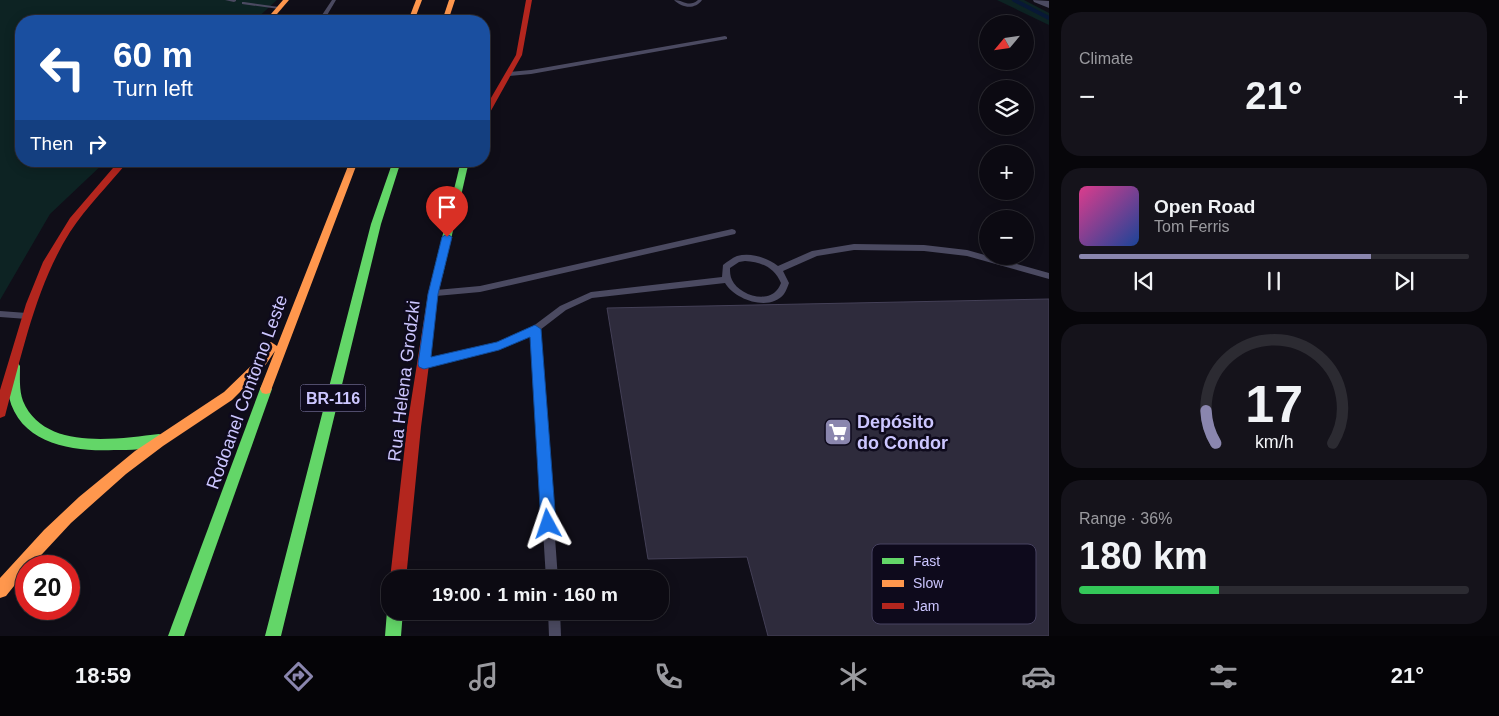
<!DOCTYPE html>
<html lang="en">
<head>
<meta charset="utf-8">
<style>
	:root { --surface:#0c0a12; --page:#15131b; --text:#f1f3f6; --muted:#9a9a9f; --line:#2c2b32; --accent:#8a86ae }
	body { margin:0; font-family:Arial,sans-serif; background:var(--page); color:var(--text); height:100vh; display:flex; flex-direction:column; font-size:19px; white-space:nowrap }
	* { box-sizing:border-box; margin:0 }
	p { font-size:16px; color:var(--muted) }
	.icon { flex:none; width:28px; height:28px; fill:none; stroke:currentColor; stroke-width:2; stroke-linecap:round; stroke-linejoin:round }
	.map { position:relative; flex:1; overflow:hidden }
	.panel { display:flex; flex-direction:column; gap:12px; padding:12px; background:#07060a; width:450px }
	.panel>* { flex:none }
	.guide { position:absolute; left:15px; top:15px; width:475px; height:152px; border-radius:20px; box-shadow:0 2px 12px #0003,0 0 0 1px var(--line); background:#1a4fa0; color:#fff; overflow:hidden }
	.needle { width:32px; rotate:241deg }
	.buttons { position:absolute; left:979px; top:15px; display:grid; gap:10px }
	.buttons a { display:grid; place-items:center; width:55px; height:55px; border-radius:50%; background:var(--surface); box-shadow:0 2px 12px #0003,0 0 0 1px var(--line); font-size:25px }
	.speed { position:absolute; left:15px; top:555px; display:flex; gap:10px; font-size:25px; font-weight:700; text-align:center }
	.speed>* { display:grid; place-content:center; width:65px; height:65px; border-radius:50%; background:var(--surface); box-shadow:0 2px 12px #0003,0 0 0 1px var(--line); line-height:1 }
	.speed .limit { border:8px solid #d22; background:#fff; color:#111 }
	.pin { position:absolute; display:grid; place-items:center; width:42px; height:42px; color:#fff; margin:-51px -21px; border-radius:50% 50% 50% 0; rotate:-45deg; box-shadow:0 0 5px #0007 }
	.pin .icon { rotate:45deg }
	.me { position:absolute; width:55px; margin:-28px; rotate:355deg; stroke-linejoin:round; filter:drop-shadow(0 0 4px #0008) }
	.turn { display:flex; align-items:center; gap:18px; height:105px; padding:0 15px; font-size:22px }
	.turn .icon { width:65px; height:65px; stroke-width:2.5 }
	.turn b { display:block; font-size:35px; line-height:42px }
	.then { display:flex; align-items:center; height:48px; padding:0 15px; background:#0003; gap:10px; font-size:19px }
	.big { font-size:38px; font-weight:700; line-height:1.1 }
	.panel .widget { flex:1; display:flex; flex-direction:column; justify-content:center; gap:8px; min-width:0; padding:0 18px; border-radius:20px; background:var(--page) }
	.panel .dial { align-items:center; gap:0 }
	.dial svg { height:130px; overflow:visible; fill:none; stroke:var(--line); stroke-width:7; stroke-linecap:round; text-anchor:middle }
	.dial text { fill:var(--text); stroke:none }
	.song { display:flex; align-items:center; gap:15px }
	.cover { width:60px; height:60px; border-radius:8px; background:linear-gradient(135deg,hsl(330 70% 55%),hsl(220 70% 35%)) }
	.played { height:5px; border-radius:2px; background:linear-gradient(90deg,var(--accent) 75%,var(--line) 75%) }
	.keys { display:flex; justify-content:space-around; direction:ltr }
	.heat { display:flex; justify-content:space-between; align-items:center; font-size:28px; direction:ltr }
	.charge { height:8px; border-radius:4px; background:linear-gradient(90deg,#34c759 36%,var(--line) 0) }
	.trip { position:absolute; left:381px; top:570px; width:288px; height:50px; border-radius:20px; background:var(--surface); box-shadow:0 2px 12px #0003,0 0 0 1px var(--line); font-weight:700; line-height:50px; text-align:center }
	.menu { display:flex; height:80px; justify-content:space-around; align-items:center; background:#050407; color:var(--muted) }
	.menu .icon { width:35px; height:35px }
	.menu .current { color:var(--accent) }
	.menu b { font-size:22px; color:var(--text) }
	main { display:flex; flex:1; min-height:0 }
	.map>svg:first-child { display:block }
	.green { fill:#0d2323 }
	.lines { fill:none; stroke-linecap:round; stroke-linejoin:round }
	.stream { stroke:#081836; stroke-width:4 }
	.building { fill:#2e2b3c; stroke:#444057 }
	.lane { fill:#4b4a61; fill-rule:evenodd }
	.street { fill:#4b4a61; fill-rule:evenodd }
	.fast { fill:#63d668; fill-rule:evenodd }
	.slow { fill:#ff974d; fill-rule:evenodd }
	.jam { fill:#b3261e; fill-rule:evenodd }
	.route { fill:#1a73e8; stroke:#114b97 }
	.labels { text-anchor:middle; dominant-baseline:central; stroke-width:5; stroke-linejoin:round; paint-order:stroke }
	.shield { fill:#0e0a1c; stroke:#938ebb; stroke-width:1 }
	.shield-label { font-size:16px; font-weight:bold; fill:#ccc6ff }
	.street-label { font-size:18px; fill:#ccc6ff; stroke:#0e0a1c }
	.poi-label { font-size:18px; font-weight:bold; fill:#ccc6ff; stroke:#0e0a1c; text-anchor:start }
	.key { fill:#0e0a1c; stroke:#474260; stroke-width:1 }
	.key-label { font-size:14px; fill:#ccc6ff }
</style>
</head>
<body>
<main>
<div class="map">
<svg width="1049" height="636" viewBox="0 0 1049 636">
	<rect width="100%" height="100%" fill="#100e18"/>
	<g class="green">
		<path d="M0,0H277L254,21H21V161H106L50,214L0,300Z"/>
		<path d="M997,0H1024L1049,13V25Z"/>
	</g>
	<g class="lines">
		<path class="stream" d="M1014,0L1049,18"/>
	</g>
	<path class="building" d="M1049,299V636H768L747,557L648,559L607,308Z"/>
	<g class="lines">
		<g class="lane">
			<path d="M225,0H236V1L234,2Z"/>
			<path d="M332,0H336L326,17L321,20H270L268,19L270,18H318L322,15Z"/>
			<path d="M674,0C683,0 689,8 698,0H702C695,10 682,8 674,0Z"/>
			<path d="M244,2L279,7L281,8L279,9L242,4V2Z"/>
			<path d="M725,36L727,37V39L531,74L509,76L506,74L509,72L531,70Z"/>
			<path d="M732,229L735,230L736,232L735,234L480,292L436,296L432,293L436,290L480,286Z"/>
			<path d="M854,244L924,245L967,250L1049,273V279L967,256L924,251L854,250L817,256L783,271L789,283C788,286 786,291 784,294C770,312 735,300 725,283L592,298L566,310L540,330L558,579H546L531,335L499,350L426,367L423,366L421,363L423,360L497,343L532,327L560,306L591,292L722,277L723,265C727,262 732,258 737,256C751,252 768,258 778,266L812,251ZM745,261C761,262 774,267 781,283C780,285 779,288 777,290C766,304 738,294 732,280C730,276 730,272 730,268L739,262Z"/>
			<path d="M0,311L27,313L30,314L31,316L30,318L27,319L0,317Z"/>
			<path d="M548,611H560L561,636H549Z"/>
		</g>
		<path class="street" d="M1033,0L1049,1V8L1034,2Z"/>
		<g class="fast">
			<path d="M393,161H401L381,224L281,636H265L371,224Z"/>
			<path d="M461,161H469L443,274L438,278L433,274Z"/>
			<path d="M14,361L18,363L20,366C20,377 19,390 23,401C44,451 116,439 159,434L164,436L166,440L164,444C149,450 129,450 114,450C73,452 20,444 9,397C7,387 8,376 8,366L10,363Z"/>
			<path d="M266,384L270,385L272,389L184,636H168L260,389L262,385Z"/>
			<path d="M389,605L390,611H403L401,636H385L387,611Z"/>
		</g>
		<g class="slow">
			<path d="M283,0H289L271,21H265Z"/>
			<path d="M416,0H422L414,21H408Z"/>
			<path d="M449,0H455L448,21H442Z"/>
			<path d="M350,161H358L270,393L266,394L262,393L260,389L275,351L262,370L232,400L163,446L126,474L71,523L31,566H26V571L6,596L0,598V578L44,530L79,497L135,451L224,392L254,363L267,344L271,342L277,346Z"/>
		</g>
		<g class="jam">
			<path d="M526,0H532L522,55L488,116L484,118V110L516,55Z"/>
			<path d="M119,161H128C109,185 87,206 70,232C36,286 23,351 6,412L5,416L0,418V390L26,304L43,262L70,218Z"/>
			<path d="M438,270L443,274L438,294L421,427L406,579H390L407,427L428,294L433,274Z"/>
		</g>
	</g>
	<path class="route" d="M447,234L452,237L438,294L431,357L497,342L535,325L541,329L556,524L553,529L548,531L543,529L541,524L530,337L499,350L424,369L419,367L418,364L428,294L442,237Z"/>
	<defs>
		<g id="supermarket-square" transform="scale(1.4375)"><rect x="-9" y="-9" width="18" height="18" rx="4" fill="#8a86ae" stroke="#0e0a1c"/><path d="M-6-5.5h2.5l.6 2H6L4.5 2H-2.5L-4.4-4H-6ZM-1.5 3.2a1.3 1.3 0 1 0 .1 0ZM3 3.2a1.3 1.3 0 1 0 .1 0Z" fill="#fff"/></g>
	</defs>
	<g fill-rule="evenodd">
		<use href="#supermarket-square" x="838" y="432"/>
	</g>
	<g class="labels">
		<rect class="shield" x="300.5" y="384.5" width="65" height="27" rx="4"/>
		<g class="shield-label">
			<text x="333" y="398">BR-116</text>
		</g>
		<g class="street-label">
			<text transform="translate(404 381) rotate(-83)">Rua Helena Grodzki</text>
			<text transform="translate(247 392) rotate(-70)">Rodoanel Contorno Leste</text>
		</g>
		<g class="poi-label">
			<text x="857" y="422">Depósito<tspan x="857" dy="21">do Condor</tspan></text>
		</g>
	</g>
	<rect x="872" y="544" width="164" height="80" rx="8" class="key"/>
	<rect x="882" y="558" width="22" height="6" fill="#63d668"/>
	<rect x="882" y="580" width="22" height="7" fill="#ff974d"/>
	<rect x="882" y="603" width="22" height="6" fill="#b3261e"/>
	<g class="key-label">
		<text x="913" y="566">Fast</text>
		<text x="913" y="588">Slow</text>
		<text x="913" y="611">Jam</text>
	</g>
</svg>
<div class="buttons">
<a><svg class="needle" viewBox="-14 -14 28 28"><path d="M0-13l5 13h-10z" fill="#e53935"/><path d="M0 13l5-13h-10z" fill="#9a9a9f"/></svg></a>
<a><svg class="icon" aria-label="layers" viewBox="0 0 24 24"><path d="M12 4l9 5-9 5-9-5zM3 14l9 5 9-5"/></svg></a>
<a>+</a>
<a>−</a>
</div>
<div class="speed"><div class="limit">20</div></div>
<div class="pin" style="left:447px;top:237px;background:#d93025"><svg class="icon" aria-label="arrive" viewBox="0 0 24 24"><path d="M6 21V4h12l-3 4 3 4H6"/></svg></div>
<svg class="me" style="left:548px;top:524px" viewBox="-20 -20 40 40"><path d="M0-17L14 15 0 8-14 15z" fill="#1a73e8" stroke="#fff" stroke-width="4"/></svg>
<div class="trip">19:00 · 1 min · 160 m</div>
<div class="guide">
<div class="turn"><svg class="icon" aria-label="left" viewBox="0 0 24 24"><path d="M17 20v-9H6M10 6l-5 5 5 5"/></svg><div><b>60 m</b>Turn left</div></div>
<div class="then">Then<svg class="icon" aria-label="right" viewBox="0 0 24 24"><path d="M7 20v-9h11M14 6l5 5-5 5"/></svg></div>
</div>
</div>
<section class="panel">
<div class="widget"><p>Climate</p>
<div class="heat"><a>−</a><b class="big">21°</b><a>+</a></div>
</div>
<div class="widget">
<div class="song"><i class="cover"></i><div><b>Open Road</b><p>Tom Ferris</p></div></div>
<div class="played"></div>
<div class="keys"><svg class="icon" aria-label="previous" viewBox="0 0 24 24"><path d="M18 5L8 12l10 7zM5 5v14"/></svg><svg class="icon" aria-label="pause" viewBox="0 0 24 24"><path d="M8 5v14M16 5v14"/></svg><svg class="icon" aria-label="next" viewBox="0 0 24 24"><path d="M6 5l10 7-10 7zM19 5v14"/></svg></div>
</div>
<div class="widget dial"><svg viewBox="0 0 100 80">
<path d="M14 69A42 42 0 1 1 86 69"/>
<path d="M14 69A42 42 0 0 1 8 49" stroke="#8a86ae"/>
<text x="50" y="56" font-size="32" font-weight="700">17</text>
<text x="50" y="72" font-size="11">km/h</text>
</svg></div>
<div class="widget"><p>Range · 36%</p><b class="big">180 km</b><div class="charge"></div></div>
</section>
</main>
<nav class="menu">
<b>18:59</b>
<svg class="icon current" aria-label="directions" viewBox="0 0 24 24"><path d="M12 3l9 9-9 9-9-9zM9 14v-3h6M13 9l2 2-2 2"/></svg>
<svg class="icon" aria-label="music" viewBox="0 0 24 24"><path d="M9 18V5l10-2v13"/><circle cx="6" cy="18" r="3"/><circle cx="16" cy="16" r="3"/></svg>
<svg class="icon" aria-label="phone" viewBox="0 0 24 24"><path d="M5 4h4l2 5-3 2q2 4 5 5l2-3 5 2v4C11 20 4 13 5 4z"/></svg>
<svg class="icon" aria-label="climate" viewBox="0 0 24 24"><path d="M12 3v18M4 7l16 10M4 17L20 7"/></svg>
<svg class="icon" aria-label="car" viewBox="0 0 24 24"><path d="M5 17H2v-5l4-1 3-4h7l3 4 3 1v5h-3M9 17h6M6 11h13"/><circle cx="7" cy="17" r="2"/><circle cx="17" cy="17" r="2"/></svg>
<svg class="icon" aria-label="filters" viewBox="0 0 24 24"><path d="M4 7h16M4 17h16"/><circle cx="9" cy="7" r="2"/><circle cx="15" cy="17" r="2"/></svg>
<b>21°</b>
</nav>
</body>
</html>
